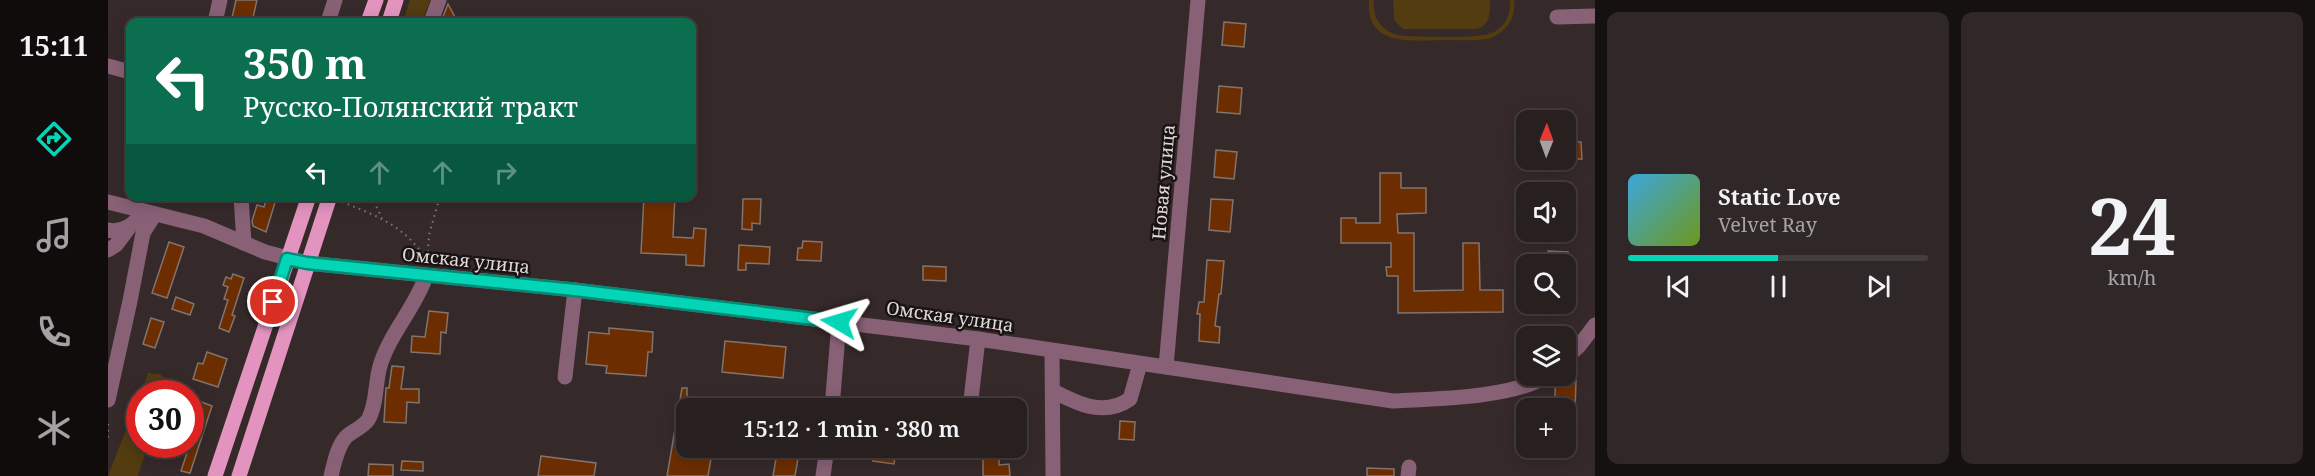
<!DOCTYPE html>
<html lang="en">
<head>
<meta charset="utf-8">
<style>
	:root { --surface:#281f1f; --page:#302728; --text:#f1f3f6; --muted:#a5a2a4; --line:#443d3d; --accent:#03d5b6 }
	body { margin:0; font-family:"Noto Serif",serif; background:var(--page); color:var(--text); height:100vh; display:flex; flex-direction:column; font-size:22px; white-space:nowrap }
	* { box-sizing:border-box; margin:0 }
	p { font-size:20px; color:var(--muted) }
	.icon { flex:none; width:33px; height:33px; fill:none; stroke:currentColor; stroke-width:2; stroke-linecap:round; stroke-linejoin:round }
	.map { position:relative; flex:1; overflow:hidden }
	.panel { display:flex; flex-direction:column; gap:12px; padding:12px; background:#161111; width:720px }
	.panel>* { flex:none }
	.top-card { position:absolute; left:18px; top:18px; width:570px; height:183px; border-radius:12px; box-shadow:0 3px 15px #0003,0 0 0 2px var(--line); background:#0b6e4f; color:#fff; overflow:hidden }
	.needle { width:39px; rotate:1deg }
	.buttons { position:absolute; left:1408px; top:110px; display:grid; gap:12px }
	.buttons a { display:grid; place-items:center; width:60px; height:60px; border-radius:12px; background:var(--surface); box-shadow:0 3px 15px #0003,0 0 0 2px var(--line); font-size:30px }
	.speed { position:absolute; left:18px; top:380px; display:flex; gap:12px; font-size:30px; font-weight:700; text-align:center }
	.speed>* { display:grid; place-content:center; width:78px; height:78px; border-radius:50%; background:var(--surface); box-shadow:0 3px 15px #0003,0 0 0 2px var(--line); line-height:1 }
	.speed .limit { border:9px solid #d22; background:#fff; color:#111 }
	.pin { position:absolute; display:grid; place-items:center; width:51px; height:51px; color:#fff; margin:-26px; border:3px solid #fff; border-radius:50%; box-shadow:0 2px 6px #0007 }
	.me { position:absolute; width:66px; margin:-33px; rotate:277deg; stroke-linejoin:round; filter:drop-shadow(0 0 4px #0008) }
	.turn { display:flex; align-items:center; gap:21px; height:126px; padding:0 18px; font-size:27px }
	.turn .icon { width:78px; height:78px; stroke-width:2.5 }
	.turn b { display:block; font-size:42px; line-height:51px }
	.lanes { display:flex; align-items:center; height:57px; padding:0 18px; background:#0003; justify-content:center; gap:30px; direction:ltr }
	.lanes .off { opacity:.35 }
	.panel .card { flex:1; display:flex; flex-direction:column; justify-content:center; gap:9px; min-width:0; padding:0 21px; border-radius:12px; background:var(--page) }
	.panel .dial { align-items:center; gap:0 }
	.dial b { font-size:78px; line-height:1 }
	.song { display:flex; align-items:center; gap:18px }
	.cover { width:72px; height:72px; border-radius:9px; background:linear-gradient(135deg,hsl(200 70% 55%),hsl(80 70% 35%)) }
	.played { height:6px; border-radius:3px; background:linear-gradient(90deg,var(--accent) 50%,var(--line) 50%) }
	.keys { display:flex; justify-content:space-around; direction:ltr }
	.panel .tiles { flex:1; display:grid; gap:12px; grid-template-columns:repeat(2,1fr) }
	.trip { position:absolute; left:568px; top:398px; width:351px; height:60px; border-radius:12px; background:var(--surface); box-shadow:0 3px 15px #0003,0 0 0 2px var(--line); font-weight:600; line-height:60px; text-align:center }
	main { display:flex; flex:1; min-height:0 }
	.menu { display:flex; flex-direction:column; width:108px; justify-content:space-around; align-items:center; background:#100c0c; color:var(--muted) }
	.menu .icon { width:42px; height:42px }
	.menu .on { color:var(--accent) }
	.menu b { font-size:27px; color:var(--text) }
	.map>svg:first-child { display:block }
	.green { fill:#523c10 }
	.building { fill:#6c2e00; stroke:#81746d; stroke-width:1.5 }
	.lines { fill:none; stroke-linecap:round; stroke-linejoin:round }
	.path { stroke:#857a7a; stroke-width:2; stroke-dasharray:1.5 4.5; stroke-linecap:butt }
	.minor { stroke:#886176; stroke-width:15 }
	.major { stroke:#e294bf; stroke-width:15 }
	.route-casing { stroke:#028a76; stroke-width:15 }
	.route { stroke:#03d5b6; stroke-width:10 }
	.labels { text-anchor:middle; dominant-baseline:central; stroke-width:5; stroke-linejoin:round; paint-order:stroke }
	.street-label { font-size:18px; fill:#e0d7d7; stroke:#191314 }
</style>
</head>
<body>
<main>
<nav class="menu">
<b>15:11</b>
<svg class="icon on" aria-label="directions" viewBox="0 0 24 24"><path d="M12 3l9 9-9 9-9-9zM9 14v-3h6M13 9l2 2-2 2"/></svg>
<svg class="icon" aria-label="music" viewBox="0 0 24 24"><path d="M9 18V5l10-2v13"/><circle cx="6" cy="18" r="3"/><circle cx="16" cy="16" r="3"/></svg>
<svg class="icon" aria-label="phone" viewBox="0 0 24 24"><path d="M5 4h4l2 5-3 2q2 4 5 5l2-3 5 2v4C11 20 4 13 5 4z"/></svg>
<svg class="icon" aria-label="climate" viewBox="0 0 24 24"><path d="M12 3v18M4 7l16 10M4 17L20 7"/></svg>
</nav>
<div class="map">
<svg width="1487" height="476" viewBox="0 0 1487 476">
	<rect width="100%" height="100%" fill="#362929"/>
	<g class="green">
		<path d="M302,0H322L314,22H295Z"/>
		<path d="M1261,0H1266C1264,20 1276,34 1296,36C1316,36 1370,40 1386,32C1398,26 1403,13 1402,0H1406C1408,19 1398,33 1380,39C1365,41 1349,40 1333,40C1302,41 1257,46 1261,0Z"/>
		<path d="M1285,0H1382C1382,13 1383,25 1368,29H1295L1286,20Z"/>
		<path d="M40,373L52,374L61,382L57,393H33Z"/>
		<path d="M31,396L32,444H40L30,476H0Z"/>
	</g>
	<g class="building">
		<path d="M128,0H149L144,22H123Z"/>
		<path d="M340,4L348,19L341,22H333Z"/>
		<path d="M1116,22L1138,24L1136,47L1114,45Z"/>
		<path d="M1111,86L1134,88L1132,114L1109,112Z"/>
		<path d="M1458,142H1473L1474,159H1458Z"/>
		<path d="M1108,150L1129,152L1126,179L1106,177Z"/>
		<path d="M1272,173H1293V188H1318V213L1289,214L1290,233H1306V291L1355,290V243H1371L1372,290H1395V312L1290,313V276H1279L1278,267H1283V243H1233V218H1248V223H1272Z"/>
		<path d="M159,196H169L158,232L145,226L144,221L149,205L156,207Z"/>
		<path d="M536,196H567L565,237L585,238L586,228L598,229L596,266L578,265V255L533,253Z"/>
		<path d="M635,199H653L652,224L644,223V230L634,229Z"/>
		<path d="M1103,199L1125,200L1122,232L1101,230Z"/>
		<path d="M695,241L714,242L713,261L689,260L690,248H694Z"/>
		<path d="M61,242L76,247L59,298L44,293Z"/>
		<path d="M631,245L662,247L661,264L638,263V270H630Z"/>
		<path d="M1440,251L1460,252V264H1440Z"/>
		<path d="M1099,260L1116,261L1113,294H1111L1107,326L1112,327L1111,343L1091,341L1092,314H1089L1091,302H1096Z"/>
		<path d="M815,266L838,267V281L815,280Z"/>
		<path d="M125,274L136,278L124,315L127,316L121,332L111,328L120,300L116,299L120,287L115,285L118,277L123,279Z"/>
		<path d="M68,297L86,304L82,315L64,309Z"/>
		<path d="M321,311L340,313L338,333L333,332L332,354L303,352L304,336L317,337Z"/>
		<path d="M43,318L56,322L47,348L35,344Z"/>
		<path d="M501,328L545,332L544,352H540L538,376L498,373L499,366L478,364L481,332L501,334Z"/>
		<path d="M617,341L678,347L675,378L614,372Z"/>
		<path d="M99,352L119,359L110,387L85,379L90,363L95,364Z"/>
		<path d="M284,366L296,367L293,389H311V403L299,402L298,423L276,422L278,388H281Z"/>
		<path d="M1448,379L1468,380L1467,413H1458V408H1446Z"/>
		<path d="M574,388H579V398L609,403V408H579V447H605L600,476H559Z"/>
		<path d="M91,401L104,406L82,473L73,471L82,444V427Z"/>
		<path d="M1012,421L1027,422L1026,440L1011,439Z"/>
		<path d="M670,447H692L687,476H665Z"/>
		<path d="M767,447H788L786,464L765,461Z"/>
		<path d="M875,447H891V465L901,464L902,476H875Z"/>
		<rect x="1424" y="447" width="16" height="12"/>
		<path d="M433,456L488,463L486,476H430Z"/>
		<path d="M294,461L315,462V471L293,470Z"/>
		<path d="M261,464L285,465V476H260Z"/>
		<path d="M1259,468L1286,469V476H1259Z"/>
	</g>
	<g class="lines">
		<g class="path">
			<path d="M263,196L274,218"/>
			<path d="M234,202C272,217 294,225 319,259"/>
			<path d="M319,264L321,235L332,196"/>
			<path d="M0,424V441"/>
		</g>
		<g class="minor">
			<path d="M1449,17L1487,16"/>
			<path d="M107,22L112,0"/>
			<path d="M220,22L227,0"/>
			<path d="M323,22L331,0"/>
			<path d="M0,66L22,72"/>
			<path d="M133,196L136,243"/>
			<path d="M0,202L96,226L157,252L199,263L467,290L870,339L1285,401C1322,399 1410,398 1439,375"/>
			<path d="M0,230C13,233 30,224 33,211"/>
			<path d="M0,250L8,245L23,225"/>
			<path d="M944,351L945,476"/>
			<path d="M1458,358L1471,346L1487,325"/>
			<path d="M1058,367L1090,0"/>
			<path d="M457,377L467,290"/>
			<path d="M945,391C970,404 996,417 1022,399L1032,364"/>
			<path d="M0,400L22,301L35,233L47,214"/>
			<path d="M724,408L731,322"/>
			<path d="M862,408L870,339"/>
			<path d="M223,476C226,464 229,447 238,437C244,431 254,428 260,420C269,405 267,383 272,366C282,333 307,308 318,276"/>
			<path d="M715,476L719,447"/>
			<path d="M1300,476L1301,467"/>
		</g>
		<g class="major">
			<path d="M260,22L268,0"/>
			<path d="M281,22L288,0"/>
			<path d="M107,476L201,196"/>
			<path d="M131,476L222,196"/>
		</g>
	</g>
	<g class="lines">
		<g class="route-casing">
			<path id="route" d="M165,302L179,259L199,263L467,290L731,322"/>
		</g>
		<use href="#route" class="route"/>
	</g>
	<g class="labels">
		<g class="street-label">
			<text transform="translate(1055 182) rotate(-85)">Новая улица</text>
			<text transform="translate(358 260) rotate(6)">Омская улица</text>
			<text transform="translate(842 316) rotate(8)">Омская улица</text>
		</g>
	</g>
</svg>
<div class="buttons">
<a><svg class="needle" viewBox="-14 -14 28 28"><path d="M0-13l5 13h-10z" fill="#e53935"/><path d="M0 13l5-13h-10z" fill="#a5a2a4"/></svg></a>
<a><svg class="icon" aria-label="sound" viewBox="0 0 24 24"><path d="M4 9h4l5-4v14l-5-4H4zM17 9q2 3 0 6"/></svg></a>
<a><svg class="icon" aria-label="search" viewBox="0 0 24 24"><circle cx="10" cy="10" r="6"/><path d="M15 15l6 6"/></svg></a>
<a><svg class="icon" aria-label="layers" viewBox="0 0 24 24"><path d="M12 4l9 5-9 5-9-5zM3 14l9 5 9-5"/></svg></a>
<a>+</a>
</div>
<div class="speed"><div class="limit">30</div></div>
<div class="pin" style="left:165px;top:302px;background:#d93025"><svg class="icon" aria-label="arrive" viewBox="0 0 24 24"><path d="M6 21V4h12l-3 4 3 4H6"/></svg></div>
<svg class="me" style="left:731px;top:322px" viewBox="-20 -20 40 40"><path d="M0-17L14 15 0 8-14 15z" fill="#03d5b6" stroke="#fff" stroke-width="4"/></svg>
<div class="trip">15:12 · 1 min · 380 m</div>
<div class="top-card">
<div class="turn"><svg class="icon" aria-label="left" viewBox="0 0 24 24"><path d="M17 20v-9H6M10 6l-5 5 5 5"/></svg><div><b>350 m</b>Русско-Полянский тракт</div></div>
<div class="lanes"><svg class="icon" aria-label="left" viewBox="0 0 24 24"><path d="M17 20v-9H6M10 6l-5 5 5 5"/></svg><svg class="icon off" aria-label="ahead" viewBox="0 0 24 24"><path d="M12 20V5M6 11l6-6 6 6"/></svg><svg class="icon off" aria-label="ahead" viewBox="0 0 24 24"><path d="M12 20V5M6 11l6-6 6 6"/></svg><svg class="icon off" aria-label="right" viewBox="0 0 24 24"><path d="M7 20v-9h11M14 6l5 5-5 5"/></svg></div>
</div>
</div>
<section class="panel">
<div class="tiles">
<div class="card">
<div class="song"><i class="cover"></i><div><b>Static Love</b><p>Velvet Ray</p></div></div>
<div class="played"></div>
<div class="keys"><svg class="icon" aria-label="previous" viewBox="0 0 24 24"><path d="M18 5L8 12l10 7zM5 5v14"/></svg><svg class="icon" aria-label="pause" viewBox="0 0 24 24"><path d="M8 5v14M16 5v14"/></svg><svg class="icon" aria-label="next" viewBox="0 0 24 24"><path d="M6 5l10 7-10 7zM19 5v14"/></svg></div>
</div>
<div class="card dial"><b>24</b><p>km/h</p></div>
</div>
</section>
</main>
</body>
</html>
